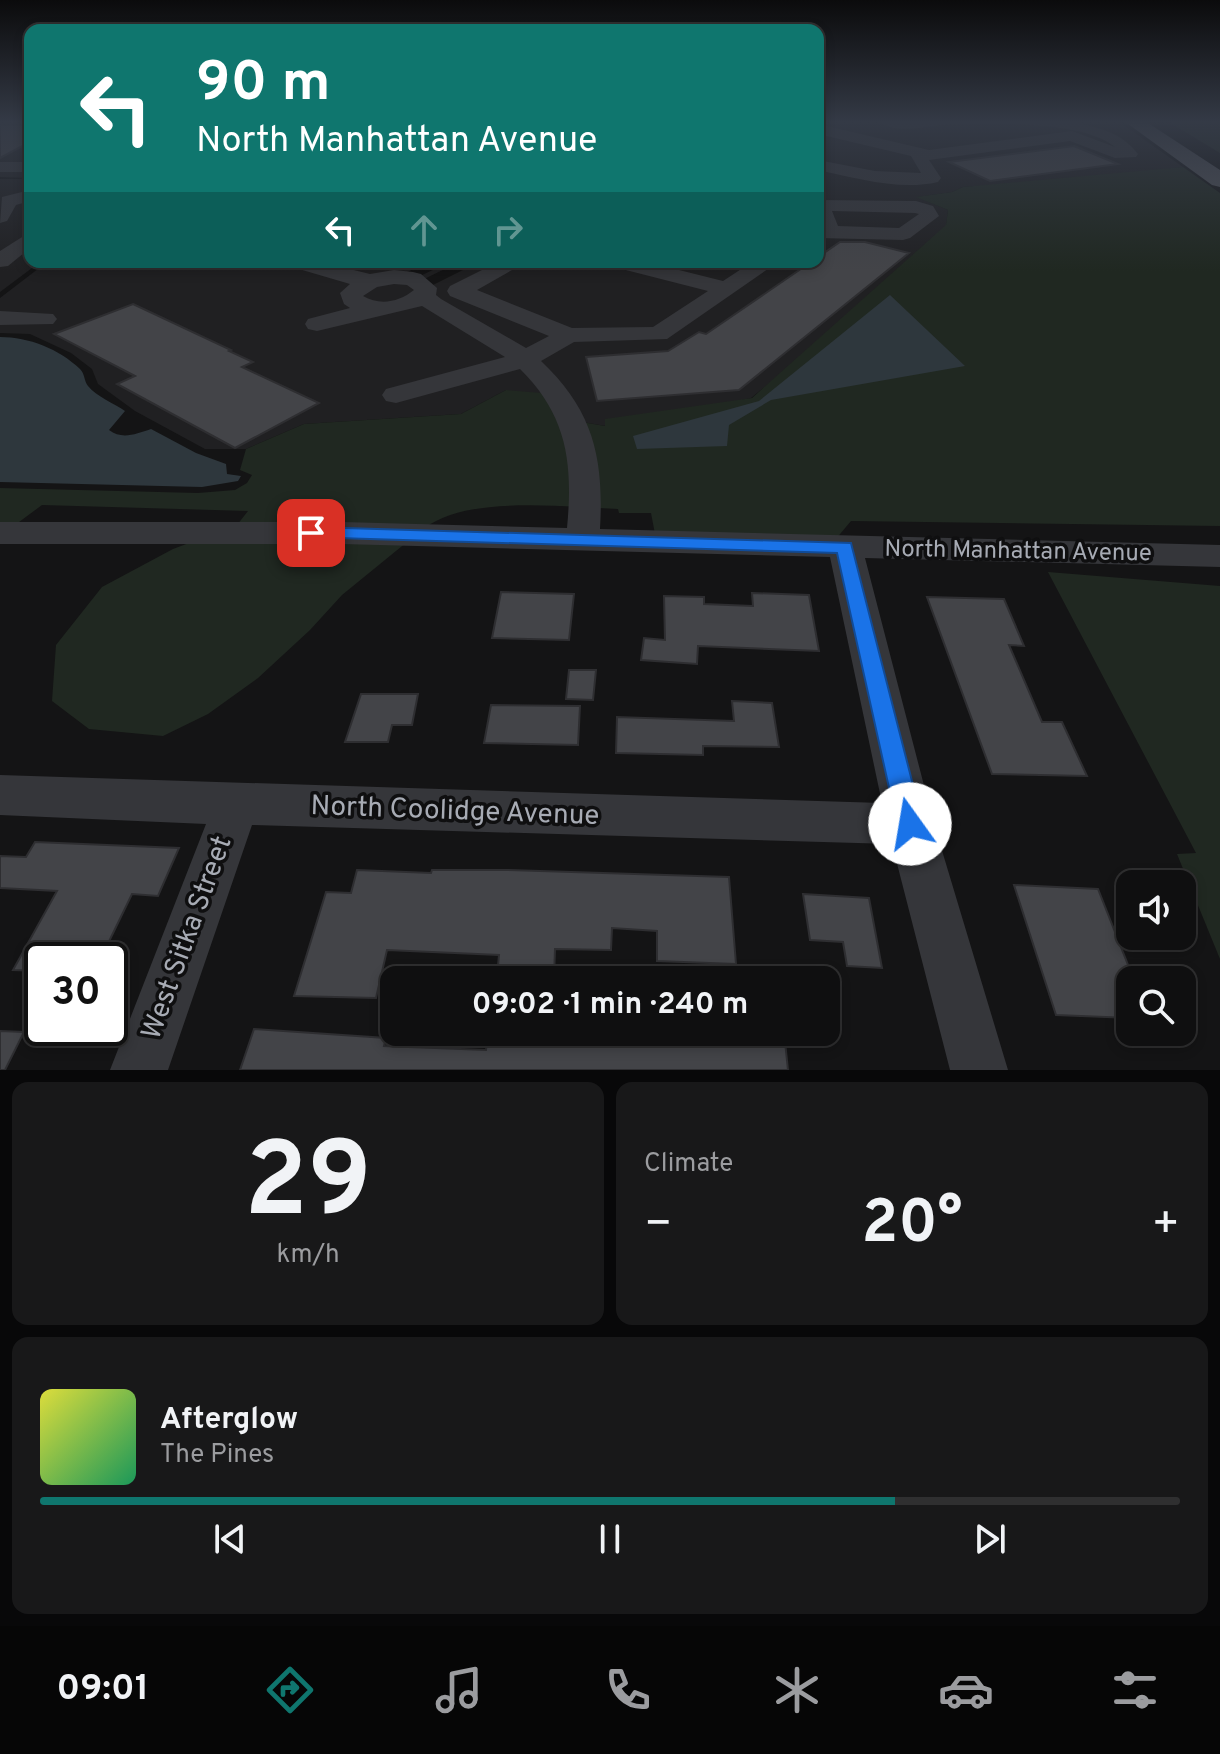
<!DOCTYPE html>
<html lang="en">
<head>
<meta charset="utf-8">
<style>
	:root { --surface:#0f0f10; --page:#181819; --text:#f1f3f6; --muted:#9b9c9f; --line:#2f2f30; --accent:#0f766e }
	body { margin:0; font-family:Overpass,sans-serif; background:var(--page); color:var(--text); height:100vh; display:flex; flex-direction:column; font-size:30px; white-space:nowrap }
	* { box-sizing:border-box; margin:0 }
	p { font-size:26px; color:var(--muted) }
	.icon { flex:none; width:44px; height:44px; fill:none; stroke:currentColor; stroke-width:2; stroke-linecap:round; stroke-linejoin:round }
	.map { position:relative; height:1070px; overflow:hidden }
	.side { display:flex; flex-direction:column; gap:12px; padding:12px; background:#080809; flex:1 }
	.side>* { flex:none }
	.hud { position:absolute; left:24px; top:24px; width:800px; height:244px; border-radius:16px; box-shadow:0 4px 12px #0003,0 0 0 2px var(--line); background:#0f766e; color:#fff; overflow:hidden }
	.controls { position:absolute; left:1116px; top:870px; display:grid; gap:16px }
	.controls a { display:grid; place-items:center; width:80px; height:80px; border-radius:16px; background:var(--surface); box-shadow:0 4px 12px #0003,0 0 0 2px var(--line); font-size:40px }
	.speed { position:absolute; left:24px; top:942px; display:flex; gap:16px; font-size:40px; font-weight:700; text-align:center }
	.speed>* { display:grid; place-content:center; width:104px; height:104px; border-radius:50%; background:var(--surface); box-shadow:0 4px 12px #0003,0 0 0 2px var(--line); line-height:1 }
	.speed .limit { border:4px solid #111; border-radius:12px; background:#fff; color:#111 }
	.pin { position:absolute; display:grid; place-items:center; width:68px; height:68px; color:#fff; margin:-34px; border-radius:16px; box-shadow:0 4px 12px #0006 }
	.me { position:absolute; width:88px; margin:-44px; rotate:347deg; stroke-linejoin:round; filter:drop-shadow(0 0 6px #0008) }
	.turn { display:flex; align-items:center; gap:28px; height:168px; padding:0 40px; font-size:36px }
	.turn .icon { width:104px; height:104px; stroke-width:2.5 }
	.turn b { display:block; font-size:56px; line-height:68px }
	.lanes { display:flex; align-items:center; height:76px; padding:0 40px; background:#0003; justify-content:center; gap:40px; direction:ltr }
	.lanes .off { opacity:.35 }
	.big { font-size:60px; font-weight:700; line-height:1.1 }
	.side .card { flex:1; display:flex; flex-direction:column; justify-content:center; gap:12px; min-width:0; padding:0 28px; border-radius:16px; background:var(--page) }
	.side .dial { align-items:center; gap:0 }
	.dial b { font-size:104px; line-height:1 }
	.song { display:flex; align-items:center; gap:24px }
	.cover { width:96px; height:96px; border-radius:12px; background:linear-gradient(135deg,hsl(60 70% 55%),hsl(150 70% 35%)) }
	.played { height:8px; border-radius:4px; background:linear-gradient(90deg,var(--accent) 75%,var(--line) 75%) }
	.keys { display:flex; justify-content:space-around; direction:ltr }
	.heat { display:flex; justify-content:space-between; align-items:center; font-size:44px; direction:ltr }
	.side .tiles { flex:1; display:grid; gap:12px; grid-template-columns:1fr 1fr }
	.card:last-child { grid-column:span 2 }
	.trip { position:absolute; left:380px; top:966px; width:460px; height:80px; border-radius:16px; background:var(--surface); box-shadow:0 4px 12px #0003,0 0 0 2px var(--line); font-weight:700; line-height:80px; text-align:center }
	.tab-bar { display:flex; height:128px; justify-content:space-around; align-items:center; background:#060606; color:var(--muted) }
	.tab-bar .icon { width:56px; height:56px }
	.tab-bar .current { color:var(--accent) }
	.tab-bar b { font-size:36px; color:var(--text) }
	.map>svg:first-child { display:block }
	.built { fill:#202022 }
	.green { fill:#202821 }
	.water { fill:#2e373d }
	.building { fill:#434448; stroke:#2e2e31; stroke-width:2 }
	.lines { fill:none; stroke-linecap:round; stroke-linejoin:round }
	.minor { fill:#35363a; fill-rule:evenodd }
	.major { fill:#515359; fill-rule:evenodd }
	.route { fill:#1a73e8; stroke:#114b97; stroke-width:2 }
	.labels { text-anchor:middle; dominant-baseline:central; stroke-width:7; stroke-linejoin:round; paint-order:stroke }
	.street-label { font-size:24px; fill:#a7abb4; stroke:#0f0f10 }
	.near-street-label { font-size:28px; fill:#a7abb4; stroke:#0f0f10 }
</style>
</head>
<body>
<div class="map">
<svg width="1220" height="1070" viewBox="0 0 1220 1070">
	<rect width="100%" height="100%" fill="#141415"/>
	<g class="built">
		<path d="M0,121H30V178L0,177Z"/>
		<path d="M818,121H1118L1183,167L1073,181L963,187L952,192L918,197L948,210L946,228L841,326L751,398L617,428L576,421L506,390L461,414L304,424L246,449H205L135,411L98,384L92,369L71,353L30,334L0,333V298L47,262H429L394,278L407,282L450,262H459L412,285L425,289L479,262H818Z"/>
		<path d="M0,179H30V262H40L0,292Z"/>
	</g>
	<g class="green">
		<path d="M1167,121H1220V153Z"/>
		<path d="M1183,167L1220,193V526L851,521L835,540L655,534L651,513H619L618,509C566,507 467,495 425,528L237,525L248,511L42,505L15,525H0V488L198,493L235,490L247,483L252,475L240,470L246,449L304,424L461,414L506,390L554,394L576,421L605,426V419L752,398L946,225L948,210L916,197L952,192L963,187Z"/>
		<path d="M197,540L407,542L342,595L310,630L258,678L208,714L163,736L89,729L52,701L56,645L102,587L173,549Z"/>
		<path d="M1048,572L1220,586V959L1177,854L1196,853Z"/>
	</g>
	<g class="water">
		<path d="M890,295L965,366L771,400L729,425L727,446L637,449L633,436L759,401Z"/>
		<path d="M0,337C29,337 59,349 80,369C85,374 84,381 88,386C96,396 115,404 125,411L109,430C122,440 136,434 151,429L196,453L226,464L227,474L241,476L238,481L202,487L0,482Z"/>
	</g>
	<g class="building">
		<path d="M0,125H30V142L0,158Z"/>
		<path d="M1074,146L1118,164L990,181L949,162Z"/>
		<path d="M840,242H865L909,253L739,390L597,401L586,357L668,351L699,332L706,334L811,262H818V257Z"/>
		<path d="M133,304L231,350L229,351L253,362L242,367L319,403L235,448L117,384L135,376L54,334Z"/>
		<path d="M501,592L574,594L569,640L492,638Z"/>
		<path d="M752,593L809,595L819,651L698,646L697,664L641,660L644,638L665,640L664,596L704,597V604L753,606Z"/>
		<path d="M927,597L1004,599L1024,646L1009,645L1042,722H1062L1087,776L992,774Z"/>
		<path d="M569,670H596L593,700L566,699Z"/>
		<path d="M361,694H418L412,725H392L388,742H345Z"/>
		<path d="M732,701L772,703L779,747L703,746V755L616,753L617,717L734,721Z"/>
		<path d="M491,705L580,706L578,745L484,743Z"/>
		<path d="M35,842L179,848L158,896L132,894L100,960H42V971L13,970L57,891L0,888V856L26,857Z"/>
		<path d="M357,870L431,873L432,870H509L729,877L736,964L657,961V931L612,928L611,950L555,949L554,978L497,976L499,955L387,950L376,998L294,996L326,892L351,893Z"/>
		<path d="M1014,885L1098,889L1130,970V1018L1056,1015Z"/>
		<path d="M803,894L869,898L882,968L847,966L843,942L810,940Z"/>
		<path d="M254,1029L386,1038L384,1046L486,1050L488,1032H784L788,1070H240Z"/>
		<path d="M0,1031L24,1032L5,1070H0Z"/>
	</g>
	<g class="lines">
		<g class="minor">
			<path d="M879,121L1073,122C1100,128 1121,132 1138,154L1136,157L1115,158L1070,141L929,160L941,178L938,182C900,191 856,178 818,170V160L875,171L921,173L911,156L818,134V124L929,150L1072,131L1115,147C1080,119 988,124 944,125C925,126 895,135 879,121Z"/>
			<rect x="0" y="162" width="30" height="10"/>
			<path d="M30,190V201L16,205L7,221L0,223L2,197Z"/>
			<path d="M818,200L916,201L933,206L939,216L910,238L903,240L818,238ZM832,211L915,213L919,214L899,228L838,226Z"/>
			<path d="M30,232V248L8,266L0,267V251Z"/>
			<path d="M255,262L244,268L69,269L58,263Z"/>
			<path d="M289,262H321L370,274L394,270L413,272L421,274L437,288L436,295L441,299L526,348L549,336L450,296L447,291L450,286L498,262H526L477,290L572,328L653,327L708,291L614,267L611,262H647L723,281L752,262H778L667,339L574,342L541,361C594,411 604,459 600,529L1220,545V567L865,558L934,824L1008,1070H950L892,844L252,825L168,1070H110L206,824L0,815V775L882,803L830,557L342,544H0V522H342L567,528C573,465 568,416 520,369L396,403L386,401L382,395L386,389L505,357L422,306L317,331L308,329L305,324L308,319L350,308L344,304L340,293L350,284L292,267ZM394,284L407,285L414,290C399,302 380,306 363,296L377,287Z"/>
			<path d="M0,311L53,314L57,319L53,324L0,325Z"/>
		</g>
		<path class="major" d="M1124,121H1145L1220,170V187L1212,185Z"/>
	</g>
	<linearGradient id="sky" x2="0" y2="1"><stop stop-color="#0b0b0c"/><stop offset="0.45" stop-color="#343a46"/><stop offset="1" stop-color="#343a46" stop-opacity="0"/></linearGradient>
	<rect width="1220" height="271" fill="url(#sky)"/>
	<path class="route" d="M311,527L851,543L923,824L919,832L910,835L901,832L897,824L837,553L304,537L302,533L304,529Z"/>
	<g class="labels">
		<g class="street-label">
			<text transform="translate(1018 552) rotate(1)">North Manhattan Avenue</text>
		</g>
		<g class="near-street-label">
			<text transform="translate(455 812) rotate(2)">North Coolidge Avenue</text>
			<text transform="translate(188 938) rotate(-70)">West Sitka Street</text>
		</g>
	</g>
</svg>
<div class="controls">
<a><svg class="icon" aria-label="sound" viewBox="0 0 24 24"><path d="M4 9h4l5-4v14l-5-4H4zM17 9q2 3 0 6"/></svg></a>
<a><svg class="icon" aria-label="search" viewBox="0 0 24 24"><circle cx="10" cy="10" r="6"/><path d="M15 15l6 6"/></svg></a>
</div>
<div class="speed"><div class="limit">30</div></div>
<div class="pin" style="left:311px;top:533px;background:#d93025"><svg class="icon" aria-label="arrive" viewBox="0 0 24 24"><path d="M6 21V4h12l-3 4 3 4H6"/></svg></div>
<svg class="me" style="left:910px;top:824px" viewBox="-20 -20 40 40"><circle r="19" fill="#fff"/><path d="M0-13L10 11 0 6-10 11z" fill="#1a73e8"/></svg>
<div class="trip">09:02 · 1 min · 240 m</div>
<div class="hud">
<div class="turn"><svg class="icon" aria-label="left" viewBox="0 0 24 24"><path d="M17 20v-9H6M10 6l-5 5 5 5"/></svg><div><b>90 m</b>North Manhattan Avenue</div></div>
<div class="lanes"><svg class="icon" aria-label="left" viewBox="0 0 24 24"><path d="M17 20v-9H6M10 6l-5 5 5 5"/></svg><svg class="icon off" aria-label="ahead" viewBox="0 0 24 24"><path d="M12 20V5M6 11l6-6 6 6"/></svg><svg class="icon off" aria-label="right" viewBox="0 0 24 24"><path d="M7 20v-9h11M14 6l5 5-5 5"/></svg></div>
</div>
</div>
<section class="side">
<div class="tiles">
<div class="card dial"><b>29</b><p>km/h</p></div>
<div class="card"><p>Climate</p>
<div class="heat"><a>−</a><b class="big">20°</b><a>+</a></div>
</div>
<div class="card">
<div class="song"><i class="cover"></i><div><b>Afterglow</b><p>The Pines</p></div></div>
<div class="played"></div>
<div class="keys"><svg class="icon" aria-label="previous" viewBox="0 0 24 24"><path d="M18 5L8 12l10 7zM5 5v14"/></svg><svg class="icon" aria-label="pause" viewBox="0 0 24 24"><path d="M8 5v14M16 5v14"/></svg><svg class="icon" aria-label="next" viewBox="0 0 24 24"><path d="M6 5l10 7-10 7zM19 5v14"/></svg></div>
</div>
</div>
</section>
<nav class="tab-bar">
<b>09:01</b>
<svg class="icon current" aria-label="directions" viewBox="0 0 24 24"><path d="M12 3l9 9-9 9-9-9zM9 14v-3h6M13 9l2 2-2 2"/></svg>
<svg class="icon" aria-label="music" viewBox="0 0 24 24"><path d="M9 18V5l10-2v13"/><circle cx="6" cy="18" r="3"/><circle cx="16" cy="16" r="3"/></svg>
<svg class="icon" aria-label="phone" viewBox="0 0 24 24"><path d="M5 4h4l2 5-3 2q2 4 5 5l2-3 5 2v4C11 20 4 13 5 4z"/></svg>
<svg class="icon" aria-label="climate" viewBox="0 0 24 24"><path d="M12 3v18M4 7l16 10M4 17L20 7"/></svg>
<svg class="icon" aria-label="car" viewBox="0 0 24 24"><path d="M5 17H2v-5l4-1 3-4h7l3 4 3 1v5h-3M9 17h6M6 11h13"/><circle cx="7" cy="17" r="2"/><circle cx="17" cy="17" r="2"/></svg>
<svg class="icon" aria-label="filters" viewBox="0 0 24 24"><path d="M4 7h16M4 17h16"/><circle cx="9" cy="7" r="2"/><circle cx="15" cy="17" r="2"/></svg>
</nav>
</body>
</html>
